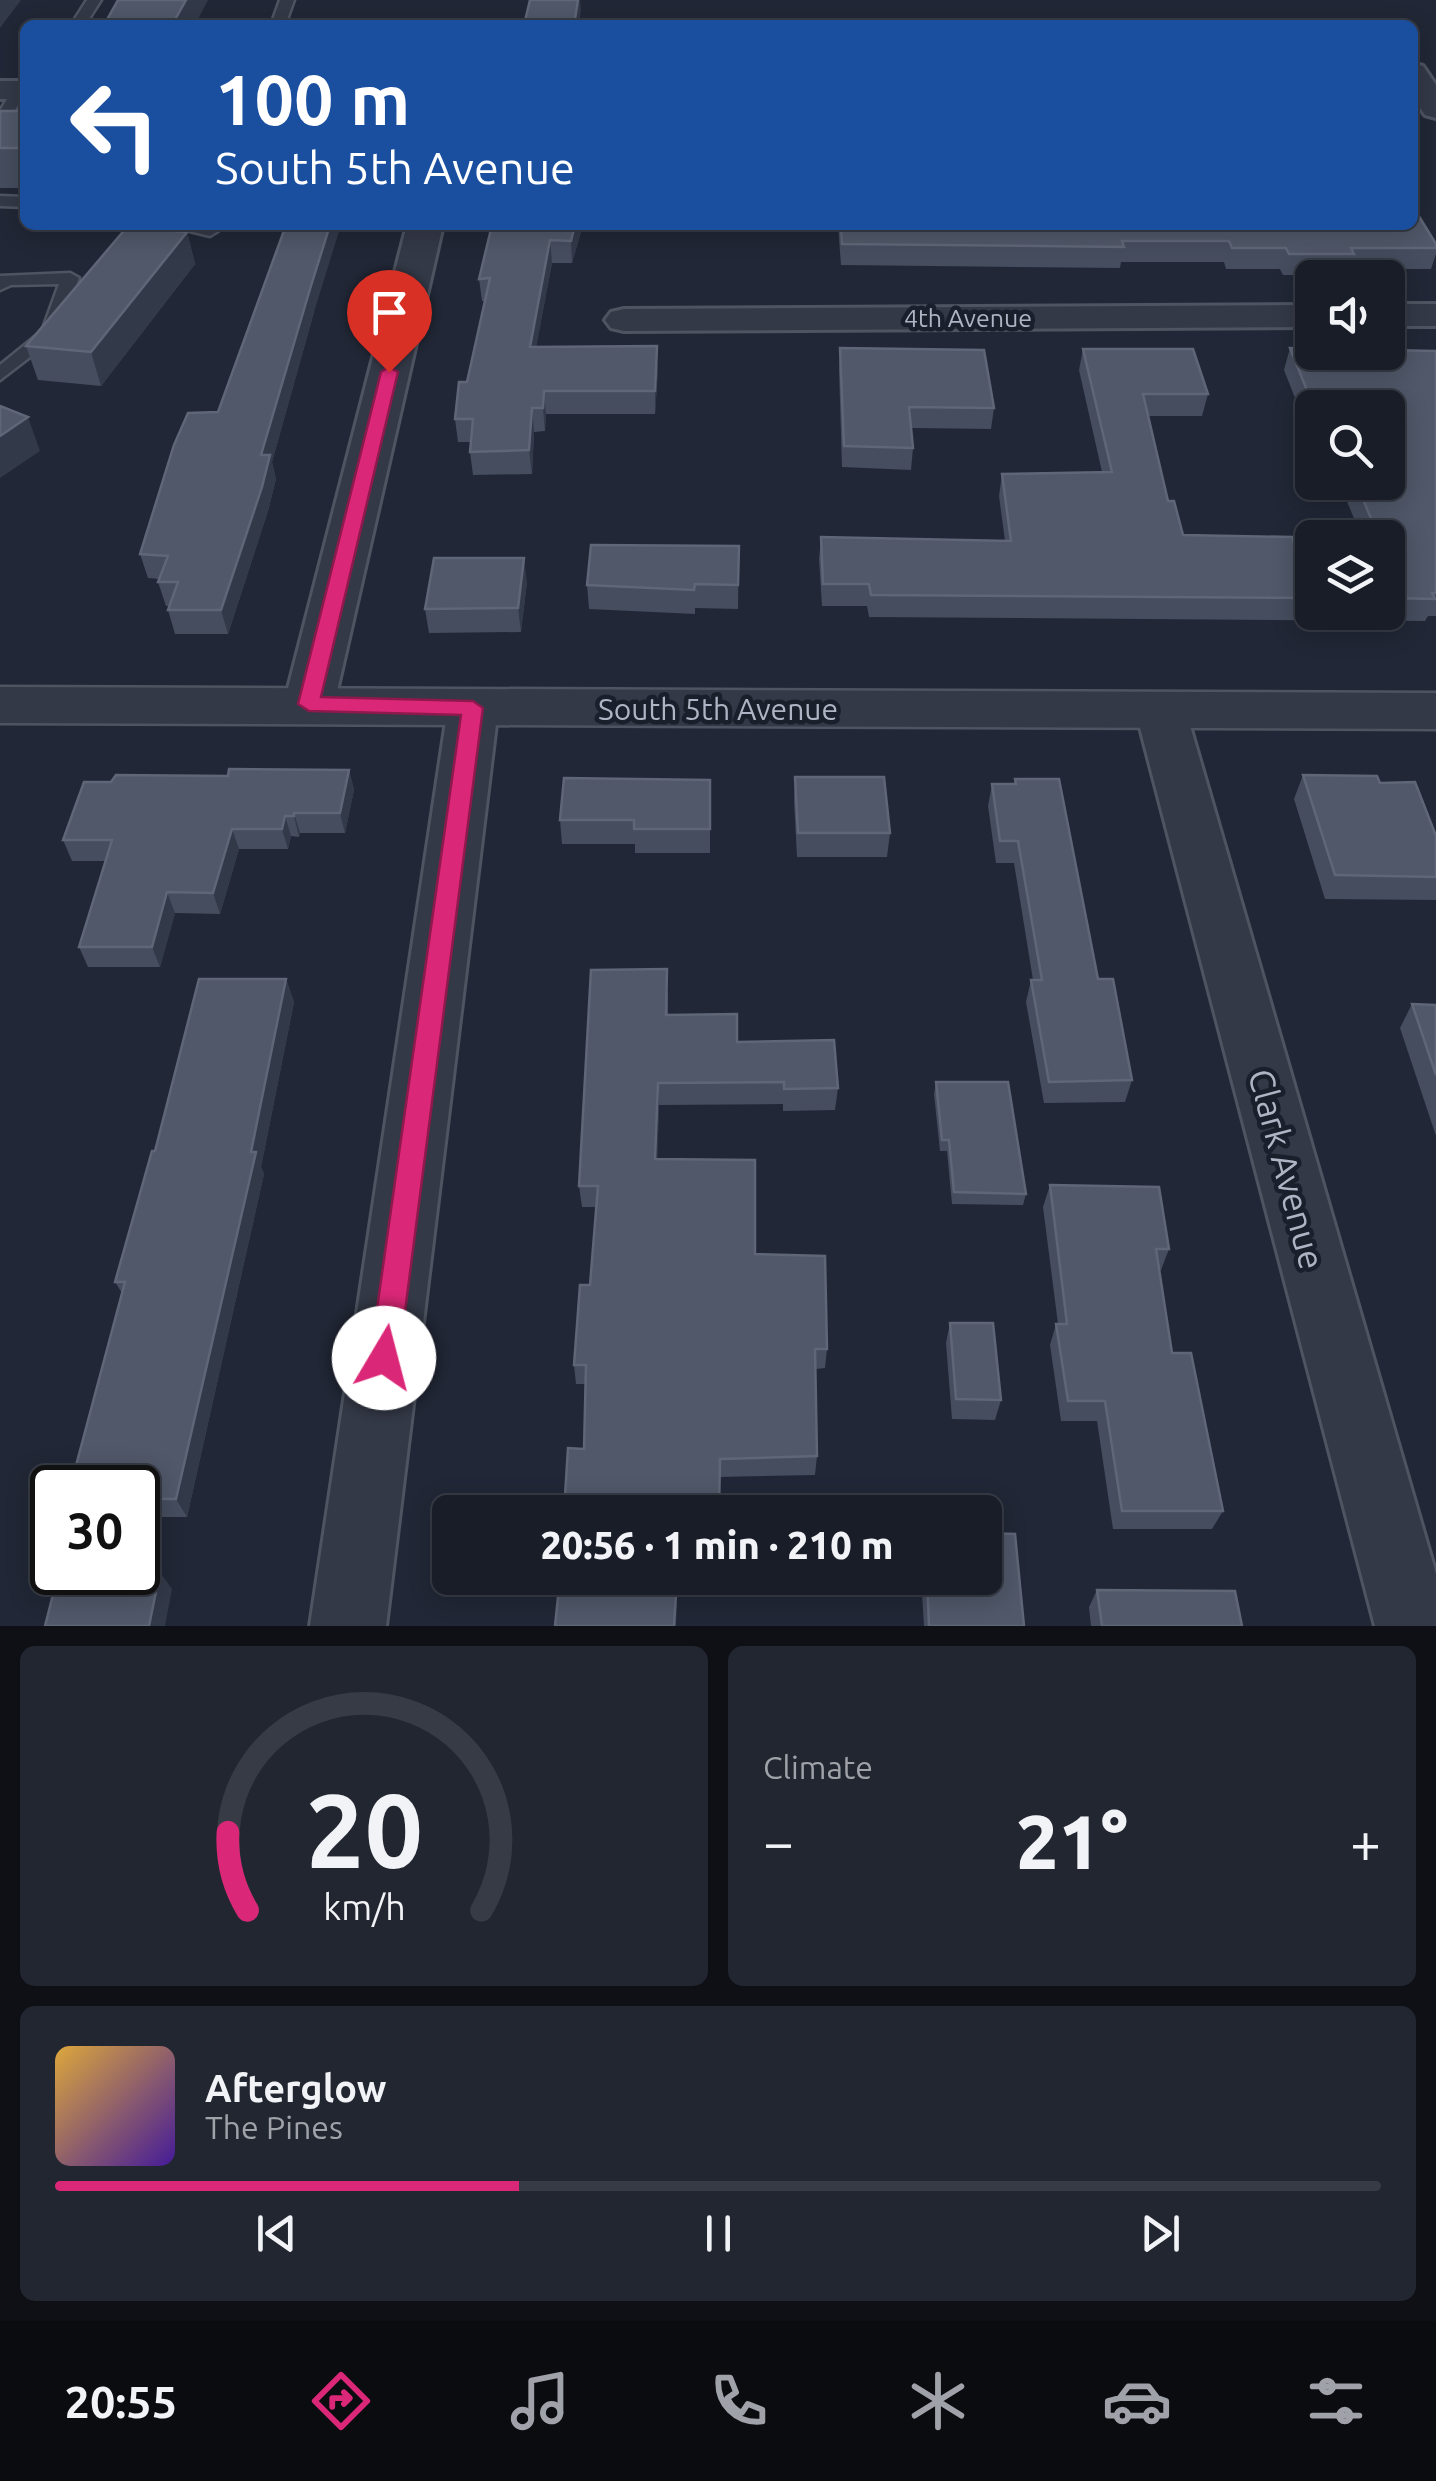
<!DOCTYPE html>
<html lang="en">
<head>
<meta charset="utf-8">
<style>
	:root { --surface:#191d28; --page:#222630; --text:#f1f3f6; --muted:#9fa2a8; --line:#373b45; --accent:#db2777 }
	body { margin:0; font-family:Ubuntu,sans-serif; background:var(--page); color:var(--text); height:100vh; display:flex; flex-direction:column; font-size:38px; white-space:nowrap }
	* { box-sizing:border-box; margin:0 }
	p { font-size:32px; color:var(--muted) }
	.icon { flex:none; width:55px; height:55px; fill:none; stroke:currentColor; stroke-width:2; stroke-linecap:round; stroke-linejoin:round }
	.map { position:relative; height:1626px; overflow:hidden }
	.drawer { display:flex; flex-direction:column; gap:20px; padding:20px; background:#0e1016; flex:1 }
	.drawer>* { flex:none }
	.guide { position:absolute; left:20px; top:20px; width:1398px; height:210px; border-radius:15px; box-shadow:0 5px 25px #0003,0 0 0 2px var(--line); background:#1a4fa0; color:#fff; overflow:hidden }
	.tools { position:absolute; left:1295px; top:260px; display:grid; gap:20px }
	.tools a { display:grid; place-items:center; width:110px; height:110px; border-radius:15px; background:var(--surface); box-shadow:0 5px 25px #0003,0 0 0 2px var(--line); font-size:50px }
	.speed { position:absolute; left:30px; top:1465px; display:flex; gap:20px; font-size:50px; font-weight:700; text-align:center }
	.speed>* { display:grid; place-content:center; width:130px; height:130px; border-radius:50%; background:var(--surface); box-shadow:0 5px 25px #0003,0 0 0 2px var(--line); line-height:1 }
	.speed .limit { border:5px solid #111; border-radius:15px; background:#fff; color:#111 }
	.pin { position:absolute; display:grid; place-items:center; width:85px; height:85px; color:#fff; margin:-102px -42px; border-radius:50% 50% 50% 0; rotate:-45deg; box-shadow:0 0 10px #0007 }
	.pin .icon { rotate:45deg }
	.me { position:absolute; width:110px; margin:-55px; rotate:8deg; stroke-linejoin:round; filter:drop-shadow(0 0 8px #0008) }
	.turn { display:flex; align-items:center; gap:35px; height:210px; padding:0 30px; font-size:45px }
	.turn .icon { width:130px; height:130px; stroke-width:2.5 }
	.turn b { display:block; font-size:70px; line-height:85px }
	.big { font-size:75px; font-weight:800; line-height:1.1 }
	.drawer .tile { flex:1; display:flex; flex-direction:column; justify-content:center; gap:15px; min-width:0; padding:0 35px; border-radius:15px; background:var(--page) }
	.drawer .dial { align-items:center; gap:0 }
	.dial svg { height:260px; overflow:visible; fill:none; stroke:var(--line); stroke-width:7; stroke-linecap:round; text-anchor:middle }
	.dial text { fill:var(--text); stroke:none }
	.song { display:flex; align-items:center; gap:30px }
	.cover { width:120px; height:120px; border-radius:15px; background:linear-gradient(135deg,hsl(40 70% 55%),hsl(260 70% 35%)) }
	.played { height:10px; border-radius:5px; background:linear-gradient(90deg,var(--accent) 35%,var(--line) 35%) }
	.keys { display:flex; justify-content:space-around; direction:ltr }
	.heat { display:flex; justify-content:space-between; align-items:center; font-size:55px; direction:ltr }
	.drawer .tiles { flex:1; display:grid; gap:20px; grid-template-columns:1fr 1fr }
	.tile:last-child { grid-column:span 2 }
	.trip { position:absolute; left:432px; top:1495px; width:570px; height:100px; border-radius:15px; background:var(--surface); box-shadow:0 5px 25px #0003,0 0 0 2px var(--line); font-weight:800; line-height:100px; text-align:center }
	.dock { display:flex; height:160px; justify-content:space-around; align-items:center; background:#0a0c10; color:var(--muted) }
	.dock .icon { width:70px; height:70px }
	.dock .on { color:var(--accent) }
	.dock b { font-size:45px; color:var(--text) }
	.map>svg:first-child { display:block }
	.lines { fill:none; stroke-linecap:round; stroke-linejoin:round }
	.service-casing { stroke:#4e5461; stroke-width:5 }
	.minor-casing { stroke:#4e5461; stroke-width:6 }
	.tertiary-casing { stroke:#4e5461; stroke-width:5 }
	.service { fill:#343947; fill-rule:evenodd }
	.minor { fill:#343947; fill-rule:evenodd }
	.tertiary { fill:#343947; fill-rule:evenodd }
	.wall { fill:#454d5e }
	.shaded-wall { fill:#323949 }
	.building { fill:#505869; stroke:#5f6677; stroke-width:2.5 }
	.route { fill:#db2777; stroke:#8e194d; stroke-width:2.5 }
	.labels { text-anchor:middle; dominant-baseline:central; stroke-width:9; stroke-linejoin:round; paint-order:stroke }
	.far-street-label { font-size:25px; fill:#aeb4c3; stroke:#191f2b }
	.street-label { font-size:30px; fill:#aeb4c3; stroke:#191f2b }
	.near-street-label { font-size:35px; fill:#aeb4c3; stroke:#191f2b }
</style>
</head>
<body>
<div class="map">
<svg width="1436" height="1626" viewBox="0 0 1436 1626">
	<rect width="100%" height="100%" fill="#212736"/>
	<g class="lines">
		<g class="service-casing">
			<g id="service">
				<path d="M87,0H101L85,25H71Z"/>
				<path d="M280,0H294L285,25H271Z"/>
				<path d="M14,87H24L25,93L8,122L0,123V111Z"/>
				<path d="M0,196L25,197V207L0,206Z"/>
				<path d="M165,225H204L218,231L210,236Z"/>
				<path d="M70,273L79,278L56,337L0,380V365L42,331L59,284L11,285L0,290V276Z"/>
			</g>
		</g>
		<g class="minor-casing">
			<g id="minor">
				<path d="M1412,63L1423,66L1436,85V118L1425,115L1412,96Z"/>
				<rect x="0" y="81" width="25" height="18"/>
				<path d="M407,225H443L334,704L326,716L309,721L292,716L284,704Z"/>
				<rect x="1388" y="304" width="48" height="22"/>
				<path d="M1312,305V327L624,331L611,328L605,320L611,312L624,309Z"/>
				<path d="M473,691L490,696L498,708L386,1626H310L448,708L456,696Z"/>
				<path d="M1161,695L1179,700L1186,712L1436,1574V1626H1375L1136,712L1143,700Z"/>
			</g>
		</g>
		<g class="tertiary-casing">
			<path id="tertiary" d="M0,687L1436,693V729L0,723Z"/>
		</g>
		<use href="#service" class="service"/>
		<use href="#minor" class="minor"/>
		<use href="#tertiary" class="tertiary"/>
	</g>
	<g class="wall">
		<rect x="0" y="111" width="25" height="77"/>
		<path d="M492,225H583L572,263H552L536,347L658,369L655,414H546L545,431L534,432L532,474L473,475L470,452L471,442H458L455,419L467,382L485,301H482L479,279Z"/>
		<path d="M838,225H1412L1436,244V254L1431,269H1350L1348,275H1283L1280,269H1226L1224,262H1121L1120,268L841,265Z"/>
		<path d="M187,232L195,264L101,386L38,380L26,346Z"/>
		<path d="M314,312L272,462L276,479L268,511L228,634H175L168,610L169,606H166L158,582L159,579L148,578L140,554L218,412Z"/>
		<path d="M840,348L994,408L991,429L911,428L913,448L911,470L842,467L839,370Z"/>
		<path d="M1290,348L1436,351V616H1428L1425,621L869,617L867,606H822L819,559L821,537L1005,541L999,496L1002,474L1102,472L1079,370L1083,349L1208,394L1202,416H1148L1168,501L1183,535L1299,557H1312V612H1388V538H1362L1339,482H1388V408H1312V441L1284,370Z"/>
		<path d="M739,546L738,609L695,608V614L589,609L587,585Z"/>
		<path d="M527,582L521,632L429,633L425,609Z"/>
		<path d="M349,770L354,790L345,833H300L299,837L291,836L288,849H239L220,914L175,913L160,967H88L79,947L105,861H72L63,840L111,782Z"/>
		<path d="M1303,775L1436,836V900L1325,899L1294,799Z"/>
		<path d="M795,777L890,833L887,857H797L794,801Z"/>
		<path d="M1015,779L1098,979L1132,1080L1125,1102L1044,1103L1026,1002L1031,980H1033L1014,863H996L988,806L992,784H1014Z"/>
		<path d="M710,780V853H635V844H562L560,820Z"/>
		<path d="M286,979L294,1002L261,1167L264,1174L187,1517H138V1488L122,1293L115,1282L155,1151Z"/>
		<path d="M668,992V1015L737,1042L838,1088L835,1110L783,1111V1104L659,1105L657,1159L755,1254L827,1349L825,1368L816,1369L817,1456L815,1475L720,1477L584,1449L585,1384H576L574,1365L590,1285L596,1207H582L579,1186Z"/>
		<path d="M1412,1004L1436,1005V1136L1400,1028Z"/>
		<path d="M936,1082L1026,1194L1023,1205L952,1204L947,1151H940L934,1094Z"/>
		<path d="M1050,1185L1169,1249L1161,1270H1159L1172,1353L1223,1511L1212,1529H1113L1097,1421H1061L1050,1345L1056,1324H1058L1043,1207Z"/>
		<path d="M950,1323L1001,1400L995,1420L952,1419L946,1343Z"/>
		<path d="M921,1578H985L1024,1626H924Z"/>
		<path d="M1097,1590L1242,1626H1091L1089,1607Z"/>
	</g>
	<g class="shaded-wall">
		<path d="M0,0H21L0,28Z"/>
		<path d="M186,0H208L195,25H172Z"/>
		<path d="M578,0H580L581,9L579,25H574Z"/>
		<path d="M330,225H341L314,312L272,462L276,479L268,511L228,634L221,610L261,455L310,289Z"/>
		<path d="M575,225H583L572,263L571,241Z"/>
		<path d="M187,232L195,264L101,386L91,352Z"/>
		<path d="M550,240L552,263L532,370L530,347Z"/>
		<path d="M657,346L658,369L655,414V391Z"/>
		<path d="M544,391L546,414L545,431L543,408Z"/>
		<path d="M532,408L534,432L532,474L529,450Z"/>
		<path d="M28,417L40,451L0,478V436Z"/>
		<path d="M524,558L527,582L521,632L518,608Z"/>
		<path d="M349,770L354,790L345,833L340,813Z"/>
		<path d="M294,813L300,833L299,837L294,816Z"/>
		<path d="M285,816L291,836L288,849L282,829Z"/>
		<path d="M232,829L239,849L220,914L213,893Z"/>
		<path d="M167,892L175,913L160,967L152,947Z"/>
		<path d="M286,979L294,1002L261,1167L264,1174L187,1517L176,1499L251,1152Z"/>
		<path d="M658,1083L659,1105L657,1180L655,1159Z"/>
		<path d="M160,1572L172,1589L165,1626H149Z"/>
		<path d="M677,1578H678L676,1626H674Z"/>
	</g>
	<g class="building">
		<path d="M118,0H186L172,25H104Z"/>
		<path d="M530,0H578L574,25H524Z"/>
		<rect x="0" y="111" width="25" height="37"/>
		<path d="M1412,205L1436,244V248H1351L1354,254H1289L1286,248H1232L1229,241H1122L1124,247L842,244L841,225H1412Z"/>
		<path d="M286,225H330L310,289L261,455H270L262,487L221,610H168L178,582H158L168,556L140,554L174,445L188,413L218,412Z"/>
		<path d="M492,225H575L571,241L550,240L530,347L657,346L655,391H544L543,408H532L529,450L470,452L473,419H455L459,382H467L490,278L479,279Z"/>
		<path d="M127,227L187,232L91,352L26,346Z"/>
		<path d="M840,348L984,350L994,408L909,407L913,448L844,446Z"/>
		<path d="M1290,348L1312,349V352H1388V350L1436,351V593H1432L1435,599L1388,598V538H1379L1356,482H1388V408H1314Z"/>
		<path d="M1083,349H1193L1208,394H1143L1168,501H1174L1183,535L1292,537L1299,557H1312V598L871,595L869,584H823L821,537L1011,541L1002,474L1112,472Z"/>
		<path d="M0,406L28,417L0,436Z"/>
		<path d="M591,545L739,546L738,585L695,584L694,590L587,585Z"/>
		<path d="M434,558H524L518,608L425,609Z"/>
		<path d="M229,769L349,770L340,813H294V816H285L282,829H232L213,893L167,892L152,947H79L112,840H63L84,782H111L116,775L228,776Z"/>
		<path d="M1303,775L1377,776L1380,783L1415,782L1436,836V877L1335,875Z"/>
		<path d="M795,777H884L890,833H798Z"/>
		<path d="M564,778L710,780V829H634V820H560Z"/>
		<path d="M1015,779H1059L1098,979H1113L1132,1080L1049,1082L1031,980H1042L1018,841H1000L992,784H1016Z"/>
		<path d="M667,969L666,1015L737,1014V1042L834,1040L838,1088L784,1089V1082L658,1083L655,1159L755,1160V1254L825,1256L827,1349H815L817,1456L720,1459L719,1512H564L568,1448L584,1449L586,1365H574L580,1285H590L598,1186H579L591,970Z"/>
		<path d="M199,979H286L251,1152H256L176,1499H138V1488H70L125,1282H115L152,1151H155Z"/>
		<path d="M1412,1004L1436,1005V1075Z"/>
		<path d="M936,1082H1008L1026,1194L954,1192L949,1140H942Z"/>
		<path d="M1050,1185L1159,1187L1169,1249H1156L1172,1353H1191L1223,1511H1122L1105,1401H1068L1056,1324H1067Z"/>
		<path d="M950,1323H993L1001,1400L956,1399Z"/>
		<path d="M985,1533L1015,1534L1024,1626H929L927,1578H985Z"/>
		<path d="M160,1572L149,1626H45L58,1575Z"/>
		<path d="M560,1578H677L674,1626H555Z"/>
		<path d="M1097,1590L1235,1591L1242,1626H1102Z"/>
	</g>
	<path class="route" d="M389,367L398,372L321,697L473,701L483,708L399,1358L395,1368L384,1372L374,1368L370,1358L461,715L309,711L298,704L381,372Z"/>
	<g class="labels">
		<g class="far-street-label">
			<text x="968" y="318">4th Avenue</text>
		</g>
		<g class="street-label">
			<text x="718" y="709">South 5th Avenue</text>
		</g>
		<g class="near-street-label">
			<text transform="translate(1287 1169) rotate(75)">Clark Avenue</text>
		</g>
	</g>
</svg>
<div class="tools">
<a><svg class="icon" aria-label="sound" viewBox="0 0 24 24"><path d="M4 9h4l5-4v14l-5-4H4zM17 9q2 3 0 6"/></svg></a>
<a><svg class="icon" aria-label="search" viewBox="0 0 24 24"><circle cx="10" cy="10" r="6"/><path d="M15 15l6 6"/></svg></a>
<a><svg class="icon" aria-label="layers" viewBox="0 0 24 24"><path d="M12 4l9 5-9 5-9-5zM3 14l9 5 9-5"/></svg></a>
</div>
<div class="speed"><div class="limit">30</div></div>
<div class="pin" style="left:389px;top:372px;background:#d93025"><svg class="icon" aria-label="arrive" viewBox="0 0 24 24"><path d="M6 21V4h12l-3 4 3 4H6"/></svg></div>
<svg class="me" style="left:384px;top:1358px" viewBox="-20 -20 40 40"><circle r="19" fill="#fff"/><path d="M0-13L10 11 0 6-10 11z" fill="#db2777"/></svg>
<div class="trip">20:56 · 1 min · 210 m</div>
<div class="guide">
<div class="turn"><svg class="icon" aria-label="left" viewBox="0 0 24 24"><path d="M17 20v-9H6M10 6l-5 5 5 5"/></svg><div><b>100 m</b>South 5th Avenue</div></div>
</div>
</div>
<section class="drawer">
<div class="tiles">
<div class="tile dial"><svg viewBox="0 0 100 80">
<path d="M14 69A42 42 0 1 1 86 69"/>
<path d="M14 69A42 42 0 0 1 8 45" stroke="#db2777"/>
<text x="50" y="56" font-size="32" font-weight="700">20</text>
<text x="50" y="72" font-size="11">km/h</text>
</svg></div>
<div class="tile"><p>Climate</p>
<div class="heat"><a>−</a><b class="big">21°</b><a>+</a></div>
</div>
<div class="tile">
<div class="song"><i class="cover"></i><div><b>Afterglow</b><p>The Pines</p></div></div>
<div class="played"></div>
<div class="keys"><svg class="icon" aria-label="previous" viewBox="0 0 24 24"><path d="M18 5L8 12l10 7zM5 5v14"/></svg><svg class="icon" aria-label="pause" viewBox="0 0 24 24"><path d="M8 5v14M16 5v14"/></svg><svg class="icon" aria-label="next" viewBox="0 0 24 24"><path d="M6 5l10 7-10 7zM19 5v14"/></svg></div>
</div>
</div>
</section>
<nav class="dock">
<b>20:55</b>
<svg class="icon on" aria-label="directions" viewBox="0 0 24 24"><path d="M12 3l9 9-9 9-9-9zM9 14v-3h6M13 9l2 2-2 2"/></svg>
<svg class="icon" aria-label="music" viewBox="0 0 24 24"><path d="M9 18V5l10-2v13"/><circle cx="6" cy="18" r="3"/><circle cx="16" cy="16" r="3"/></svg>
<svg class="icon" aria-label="phone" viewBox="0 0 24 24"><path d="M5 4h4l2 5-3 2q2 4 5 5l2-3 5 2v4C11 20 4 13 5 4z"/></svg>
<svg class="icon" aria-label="climate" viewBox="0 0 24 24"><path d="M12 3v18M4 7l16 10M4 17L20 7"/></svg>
<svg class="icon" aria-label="car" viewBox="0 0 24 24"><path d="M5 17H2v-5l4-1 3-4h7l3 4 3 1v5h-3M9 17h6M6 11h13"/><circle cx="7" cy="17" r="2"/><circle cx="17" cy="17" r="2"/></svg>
<svg class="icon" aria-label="filters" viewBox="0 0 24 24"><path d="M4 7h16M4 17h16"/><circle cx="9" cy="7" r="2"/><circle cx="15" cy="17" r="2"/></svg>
</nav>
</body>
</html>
